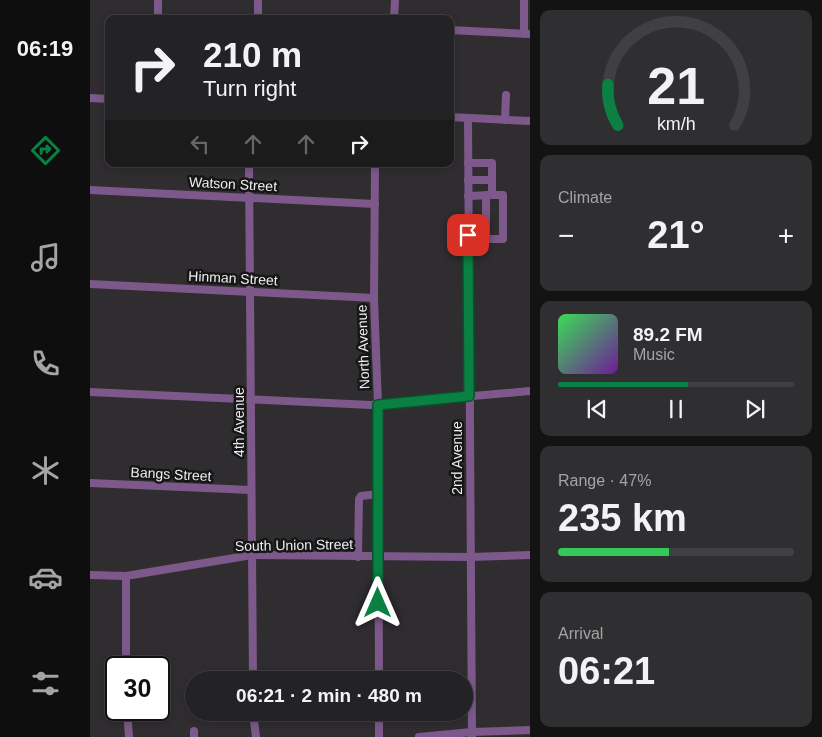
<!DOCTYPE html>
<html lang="en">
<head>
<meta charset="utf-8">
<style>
	:root { --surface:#232224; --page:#2f2f31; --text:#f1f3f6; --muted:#a3a4a6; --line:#403f41; --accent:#0b8043 }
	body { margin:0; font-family:Arial,sans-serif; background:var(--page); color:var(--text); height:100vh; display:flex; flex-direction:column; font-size:19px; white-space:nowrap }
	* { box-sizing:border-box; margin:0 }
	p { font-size:16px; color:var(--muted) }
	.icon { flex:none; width:28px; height:28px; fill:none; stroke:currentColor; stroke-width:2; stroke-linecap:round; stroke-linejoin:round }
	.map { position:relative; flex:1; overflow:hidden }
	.side { display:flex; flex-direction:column; gap:10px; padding:10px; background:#131314; width:292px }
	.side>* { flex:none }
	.hud { position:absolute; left:15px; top:15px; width:349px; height:152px; border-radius:10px; box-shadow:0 2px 8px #0003,0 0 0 1px var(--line); background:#232224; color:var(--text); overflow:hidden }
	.speed { position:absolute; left:15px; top:656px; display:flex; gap:10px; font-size:25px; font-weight:700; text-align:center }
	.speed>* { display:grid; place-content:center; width:65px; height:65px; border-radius:50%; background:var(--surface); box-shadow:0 2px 8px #0003,0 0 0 1px var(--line); line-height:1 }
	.speed .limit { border:2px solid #111; border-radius:8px; background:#fff; color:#111 }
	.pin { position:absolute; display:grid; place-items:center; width:42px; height:42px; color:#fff; margin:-21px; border-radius:10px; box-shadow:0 2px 8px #0006 }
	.me { position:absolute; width:55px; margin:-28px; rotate:0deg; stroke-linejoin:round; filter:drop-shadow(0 0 4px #0008) }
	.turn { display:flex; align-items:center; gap:18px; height:105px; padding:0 15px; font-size:22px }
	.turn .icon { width:65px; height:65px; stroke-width:2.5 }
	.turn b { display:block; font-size:35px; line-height:42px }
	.lanes { display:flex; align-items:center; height:48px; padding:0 15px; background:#0003; justify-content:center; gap:25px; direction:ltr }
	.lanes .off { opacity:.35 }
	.big { font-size:38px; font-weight:700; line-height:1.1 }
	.side .tile { flex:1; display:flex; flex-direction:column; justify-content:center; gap:8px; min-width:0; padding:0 18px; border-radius:10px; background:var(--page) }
	.side .dial { align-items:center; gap:0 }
	.dial svg { height:130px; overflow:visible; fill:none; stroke:var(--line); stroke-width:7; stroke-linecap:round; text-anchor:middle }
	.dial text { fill:var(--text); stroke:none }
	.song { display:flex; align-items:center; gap:15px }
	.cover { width:60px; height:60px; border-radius:8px; background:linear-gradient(135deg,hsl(130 70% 55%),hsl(280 70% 35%)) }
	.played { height:5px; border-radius:2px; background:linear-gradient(90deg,var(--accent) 55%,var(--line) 55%) }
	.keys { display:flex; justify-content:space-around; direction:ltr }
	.heat { display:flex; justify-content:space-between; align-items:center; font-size:28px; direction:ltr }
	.charge { height:8px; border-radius:4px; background:linear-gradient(90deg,#34c759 47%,var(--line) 0) }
	.trip { position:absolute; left:95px; top:671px; width:288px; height:50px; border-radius:25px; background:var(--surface); box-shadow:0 2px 8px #0003,0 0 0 1px var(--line); font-weight:700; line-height:50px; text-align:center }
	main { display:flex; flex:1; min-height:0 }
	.dock { display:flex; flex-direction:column; width:90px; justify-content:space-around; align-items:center; background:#0e0e0e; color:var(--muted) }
	.dock .icon { width:35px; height:35px }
	.dock .current { color:var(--accent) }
	.dock b { font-size:22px; color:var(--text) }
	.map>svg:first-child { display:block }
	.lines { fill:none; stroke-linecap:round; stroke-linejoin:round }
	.minor { stroke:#7c598a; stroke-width:8 }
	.route-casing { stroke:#07532c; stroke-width:12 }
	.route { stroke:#0b8043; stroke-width:9 }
	.labels { text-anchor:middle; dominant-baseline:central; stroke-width:5; stroke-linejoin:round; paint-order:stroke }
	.street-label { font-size:14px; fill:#eeedef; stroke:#171617 }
</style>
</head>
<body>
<main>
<nav class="dock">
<b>06:19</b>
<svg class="icon current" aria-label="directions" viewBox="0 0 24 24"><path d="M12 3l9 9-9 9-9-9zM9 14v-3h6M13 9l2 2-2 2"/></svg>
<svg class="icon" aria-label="music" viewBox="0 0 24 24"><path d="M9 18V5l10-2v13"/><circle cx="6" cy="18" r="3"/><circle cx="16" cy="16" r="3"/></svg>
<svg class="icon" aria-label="phone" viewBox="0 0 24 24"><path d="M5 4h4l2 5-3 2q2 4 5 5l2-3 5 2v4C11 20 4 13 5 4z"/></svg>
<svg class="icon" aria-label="climate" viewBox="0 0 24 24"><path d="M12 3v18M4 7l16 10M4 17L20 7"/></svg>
<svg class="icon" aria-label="car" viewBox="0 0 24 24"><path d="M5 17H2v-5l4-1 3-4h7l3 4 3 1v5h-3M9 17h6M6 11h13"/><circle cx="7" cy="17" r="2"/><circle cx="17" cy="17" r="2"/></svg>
<svg class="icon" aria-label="filters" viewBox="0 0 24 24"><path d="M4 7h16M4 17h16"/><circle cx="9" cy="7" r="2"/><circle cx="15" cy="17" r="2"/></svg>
</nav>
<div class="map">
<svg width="440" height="737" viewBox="0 0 440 737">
	<rect width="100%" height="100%" fill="#2f2d30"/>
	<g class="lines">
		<g class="minor">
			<path d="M168,0V19"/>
			<path d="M434,0V34"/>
			<path d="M68,19V0"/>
			<path d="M304,19L305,0"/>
			<path d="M360,30L440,34"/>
			<path d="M0,98L19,99"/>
			<path d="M360,117L440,121"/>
			<path d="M378,118L382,737"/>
			<path d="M415,120L416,95"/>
			<path d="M378,163H402V195L378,196"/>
			<path d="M159,164L163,680"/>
			<path d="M285,164L284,298L288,405L289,680"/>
			<path d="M378,180H402"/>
			<path d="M0,190L285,204"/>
			<path d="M396,195V239H413V195H402"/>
			<path d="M0,284L284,298"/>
			<path d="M0,392L281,405L440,391"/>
			<path d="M0,483L161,490"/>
			<path d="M268,557L269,499L271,496L288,494"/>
			<path d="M0,575L36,576L162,555L380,557L440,555"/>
			<path d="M36,576V668"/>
			<path d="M37,710L39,737"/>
			<path d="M163,712L166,737"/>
			<path d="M289,712V737"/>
			<path d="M104,731V737"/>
			<path d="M329,737L382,732L440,730"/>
		</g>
	</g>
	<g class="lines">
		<g class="route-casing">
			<path id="route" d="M288,603V405L379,396L378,235"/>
		</g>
		<use href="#route" class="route"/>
	</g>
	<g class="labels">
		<g class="street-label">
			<text transform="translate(143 184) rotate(3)">Watson Street</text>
			<text transform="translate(143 278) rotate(3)">Hinman Street</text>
			<text transform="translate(273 347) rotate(-92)">North Avenue</text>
			<text transform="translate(149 422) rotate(-90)">4th Avenue</text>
			<text transform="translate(367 458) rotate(-90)">2nd Avenue</text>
			<text transform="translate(81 474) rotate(3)">Bangs Street</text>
			<text transform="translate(204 545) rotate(-1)">South Union Street</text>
		</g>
	</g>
</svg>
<div class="speed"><div class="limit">30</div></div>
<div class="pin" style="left:378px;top:235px;background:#d93025"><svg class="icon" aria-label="arrive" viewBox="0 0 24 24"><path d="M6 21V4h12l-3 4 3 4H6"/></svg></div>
<svg class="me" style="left:288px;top:603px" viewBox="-20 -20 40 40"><path d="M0-17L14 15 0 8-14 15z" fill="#0b8043" stroke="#fff" stroke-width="4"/></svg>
<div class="trip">06:21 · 2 min · 480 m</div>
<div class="hud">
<div class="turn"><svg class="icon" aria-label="right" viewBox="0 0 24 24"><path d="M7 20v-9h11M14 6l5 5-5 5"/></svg><div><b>210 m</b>Turn right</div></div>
<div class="lanes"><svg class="icon off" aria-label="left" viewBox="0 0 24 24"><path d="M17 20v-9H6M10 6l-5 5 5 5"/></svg><svg class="icon off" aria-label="ahead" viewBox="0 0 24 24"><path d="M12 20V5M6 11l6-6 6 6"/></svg><svg class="icon off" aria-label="ahead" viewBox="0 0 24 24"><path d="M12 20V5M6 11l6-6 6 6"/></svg><svg class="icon" aria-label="right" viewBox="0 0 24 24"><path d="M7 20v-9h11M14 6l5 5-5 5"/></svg></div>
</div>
</div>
<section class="side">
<div class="tile dial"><svg viewBox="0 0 100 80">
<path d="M14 69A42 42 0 1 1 86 69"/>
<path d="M14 69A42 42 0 0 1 8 44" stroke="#0b8043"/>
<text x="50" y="56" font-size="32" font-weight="700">21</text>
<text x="50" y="72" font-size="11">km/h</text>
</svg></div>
<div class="tile"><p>Climate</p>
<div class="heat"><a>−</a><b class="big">21°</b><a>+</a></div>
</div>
<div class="tile">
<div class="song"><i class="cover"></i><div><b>89.2 FM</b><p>Music</p></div></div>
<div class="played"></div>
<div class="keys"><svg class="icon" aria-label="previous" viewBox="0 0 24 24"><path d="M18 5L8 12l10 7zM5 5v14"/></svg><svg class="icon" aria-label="pause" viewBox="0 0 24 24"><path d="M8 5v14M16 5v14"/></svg><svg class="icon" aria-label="next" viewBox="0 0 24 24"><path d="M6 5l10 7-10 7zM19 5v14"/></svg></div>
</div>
<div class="tile"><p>Range · 47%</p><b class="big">235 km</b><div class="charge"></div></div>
<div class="tile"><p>Arrival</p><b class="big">06:21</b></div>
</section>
</main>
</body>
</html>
